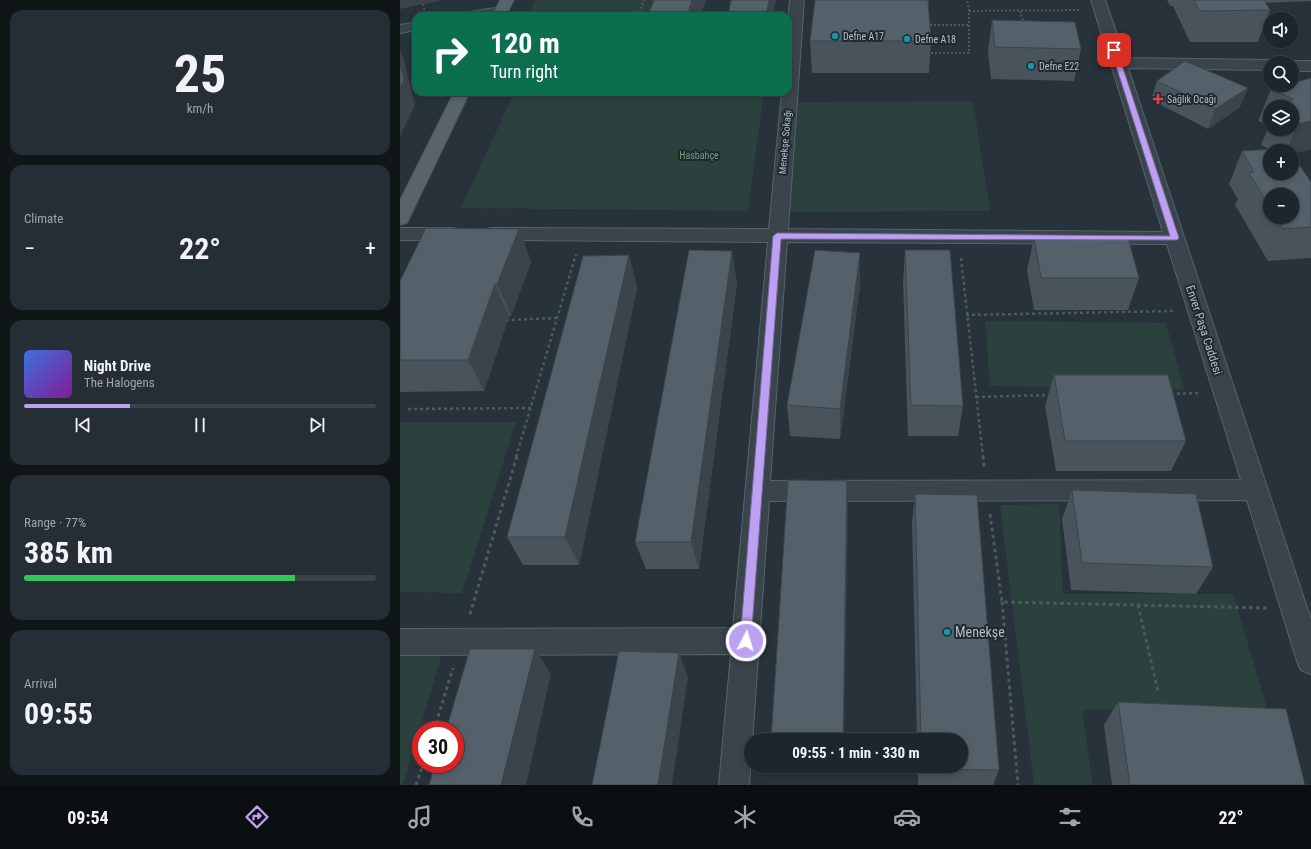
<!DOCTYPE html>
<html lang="en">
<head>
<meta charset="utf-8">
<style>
	:root { --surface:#1d262c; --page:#252e34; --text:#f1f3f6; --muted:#a0a5a9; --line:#3b4348; --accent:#bca0f2 }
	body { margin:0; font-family:"Roboto Condensed",sans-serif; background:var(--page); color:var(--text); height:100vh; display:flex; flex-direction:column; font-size:15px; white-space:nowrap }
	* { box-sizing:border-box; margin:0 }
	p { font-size:13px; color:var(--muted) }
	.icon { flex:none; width:22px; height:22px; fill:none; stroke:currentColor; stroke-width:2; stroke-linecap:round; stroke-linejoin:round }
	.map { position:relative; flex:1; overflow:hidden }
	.side { display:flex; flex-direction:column; gap:10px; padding:10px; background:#101518; width:400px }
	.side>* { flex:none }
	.guide { position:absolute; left:12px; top:12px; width:380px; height:84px; border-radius:12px; box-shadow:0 2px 6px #0003,0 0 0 1px var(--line); background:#0b6e4f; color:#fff; overflow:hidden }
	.controls { position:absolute; left:863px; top:12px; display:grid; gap:8px }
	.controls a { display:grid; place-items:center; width:36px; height:36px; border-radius:50%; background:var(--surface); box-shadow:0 2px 6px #0003,0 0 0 1px var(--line); font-size:20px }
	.speed { position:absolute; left:12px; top:721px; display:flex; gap:8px; font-size:20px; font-weight:700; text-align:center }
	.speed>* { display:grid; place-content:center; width:52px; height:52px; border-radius:50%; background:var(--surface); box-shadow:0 2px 6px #0003,0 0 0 1px var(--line); line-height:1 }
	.speed .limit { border:6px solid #d22; background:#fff; color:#111 }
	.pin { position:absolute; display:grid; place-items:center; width:34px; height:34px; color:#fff; margin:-17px; border-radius:8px; box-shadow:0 2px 6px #0006 }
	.me { position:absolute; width:44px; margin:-22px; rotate:5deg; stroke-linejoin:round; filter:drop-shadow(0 0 3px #0008) }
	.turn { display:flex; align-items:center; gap:14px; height:84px; padding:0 12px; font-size:18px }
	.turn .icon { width:52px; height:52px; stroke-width:2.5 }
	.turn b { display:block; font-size:28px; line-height:34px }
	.big { font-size:30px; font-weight:700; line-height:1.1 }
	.side .widget { flex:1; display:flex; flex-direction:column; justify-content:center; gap:6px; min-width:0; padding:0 14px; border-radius:12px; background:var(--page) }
	.side .dial { align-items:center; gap:0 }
	.dial b { font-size:52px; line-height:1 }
	.song { display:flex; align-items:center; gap:12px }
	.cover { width:48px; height:48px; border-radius:6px; background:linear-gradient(135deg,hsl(220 70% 55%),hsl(290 70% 35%)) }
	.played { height:4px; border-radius:2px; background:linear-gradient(90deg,var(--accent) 30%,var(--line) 30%) }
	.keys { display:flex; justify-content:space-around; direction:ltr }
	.heat { display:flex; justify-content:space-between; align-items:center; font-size:22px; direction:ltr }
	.charge { height:6px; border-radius:3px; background:linear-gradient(90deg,#34c759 77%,var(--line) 0) }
	.trip { position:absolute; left:344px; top:733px; width:224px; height:40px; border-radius:20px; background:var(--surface); box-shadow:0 2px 6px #0003,0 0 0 1px var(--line); font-weight:700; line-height:40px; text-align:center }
	.tabs { display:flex; height:64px; justify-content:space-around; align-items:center; background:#0c0f12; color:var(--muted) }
	.tabs .icon { width:28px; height:28px }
	.tabs .current { color:var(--accent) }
	.tabs b { font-size:18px; color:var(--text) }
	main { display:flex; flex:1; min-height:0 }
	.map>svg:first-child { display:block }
	.green { fill:#2c403d }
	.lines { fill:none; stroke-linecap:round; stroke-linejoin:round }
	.minor-casing { stroke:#586269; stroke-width:2 }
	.major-casing { stroke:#434d54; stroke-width:2 }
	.path-far2 { stroke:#4a5d5b; stroke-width:2; stroke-dasharray:2 2; stroke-linecap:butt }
	.path-far1 { stroke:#4a5d5b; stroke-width:2.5; stroke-dasharray:3 3; stroke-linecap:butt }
	.path { stroke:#4a5d5b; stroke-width:3; stroke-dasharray:3.5 3.5; stroke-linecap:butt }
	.minor { fill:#3a444b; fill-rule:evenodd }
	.major { fill:#58636b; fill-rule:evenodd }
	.wall { fill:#48535b; fill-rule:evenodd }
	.shaded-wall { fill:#3b444a }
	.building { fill:#54616a; stroke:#3b444a }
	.route { fill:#bca0f2; stroke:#7a689d }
	.culture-dot { fill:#0f9aa8; stroke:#1f2930; stroke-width:1.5 }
	.health-dot { fill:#e0444e; stroke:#1f2930; stroke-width:1.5 }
	.labels { text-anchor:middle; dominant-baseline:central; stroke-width:4; stroke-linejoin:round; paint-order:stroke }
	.far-poi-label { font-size:10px; fill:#b6bfc6; stroke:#1f2930; text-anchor:start }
	.far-street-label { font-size:10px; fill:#b6bfc6; stroke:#1f2930 }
	.far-park-label { font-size:10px; fill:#77997a; stroke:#1f2930 }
	.street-label { font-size:12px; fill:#b6bfc6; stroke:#1f2930 }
	.near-poi-label { font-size:14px; fill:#b6bfc6; stroke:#1f2930; text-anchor:start }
</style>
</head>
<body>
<main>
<section class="side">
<div class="widget dial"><b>25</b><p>km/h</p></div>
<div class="widget"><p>Climate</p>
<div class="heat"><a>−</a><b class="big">22°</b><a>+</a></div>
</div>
<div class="widget">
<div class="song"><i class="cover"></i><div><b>Night Drive</b><p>The Halogens</p></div></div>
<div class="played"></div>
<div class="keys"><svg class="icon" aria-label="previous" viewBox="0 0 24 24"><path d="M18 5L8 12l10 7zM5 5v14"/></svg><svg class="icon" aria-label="pause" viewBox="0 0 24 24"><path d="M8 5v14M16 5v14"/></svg><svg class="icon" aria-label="next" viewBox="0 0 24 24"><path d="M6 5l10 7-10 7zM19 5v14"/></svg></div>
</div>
<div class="widget"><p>Range · 77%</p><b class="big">385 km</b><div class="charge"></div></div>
<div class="widget"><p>Arrival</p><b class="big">09:55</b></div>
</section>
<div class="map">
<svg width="911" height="785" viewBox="0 0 911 785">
	<rect width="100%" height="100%" fill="#27323b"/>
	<g class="green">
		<path d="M135,0H256L250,16H128Z"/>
		<path d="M106,92H364L348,211L61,208L112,97Z"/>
		<path d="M573,101L590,211L386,212L393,102Z"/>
		<path d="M585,321L766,323L784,389L590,386Z"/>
		<path d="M0,422H116L62,593L0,592Z"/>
		<path d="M659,504L663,594H833L867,708L682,710L693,785H634L600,505Z"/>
		<path d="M0,651H43L3,785H0Z"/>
	</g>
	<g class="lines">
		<g class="minor-casing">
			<g id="minor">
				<path d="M390,0H404L388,229L763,232L691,0H705L725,58L870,60L875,62L876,63H870V70L728,68L911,620V674L901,670L897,661L847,500L369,501L349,785H319L331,654L0,655V629L333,628L368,242L91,240L84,238L82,234L84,230L91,228L369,229L382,92H388V21ZM387,242L767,244L841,480L370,481Z"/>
				<path d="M102,7L107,8L109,11L107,14L98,16H62L64,13L69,12Z"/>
				<path d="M16,22V30L0,33V25Z"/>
				<path d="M892,61H911V71H892V63H886Z"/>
				<path d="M0,228H53L60,230L62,234L60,238L53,240H0Z"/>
			</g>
		</g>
		<g class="major-casing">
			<g id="major">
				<path d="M100,0H114L106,16H92Z"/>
				<path d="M54,92H70L9,219L7,223L0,225V200Z"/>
			</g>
		</g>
		<g class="path-far2">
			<path d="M22,0L25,11"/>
			<path d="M569,11L679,10"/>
			<path d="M620,11L624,24"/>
			<path d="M238,16L244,0"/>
			<path d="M526,25H569"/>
			<path d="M527,53H569V11L567,0"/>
		</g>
		<g class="path-far1">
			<path d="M561,258L583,457"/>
			<path d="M566,315L773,311"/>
			<path d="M106,320L157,318"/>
			<path d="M771,394L798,393"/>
			<path d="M576,397L650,395"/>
			<path d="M8,409L131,408"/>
			<path d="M116,457L176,254"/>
		</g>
		<g class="path">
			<path d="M583,456L584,467"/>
			<path d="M590,514L602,602L867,608"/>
			<path d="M602,602L618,785"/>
			<path d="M738,605L758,691"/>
			<path d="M70,614L117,456"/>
			<path d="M34,730L53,668"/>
			<path d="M16,785L23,764"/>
		</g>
		<use href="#minor" class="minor"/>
		<use href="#major" class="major"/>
	</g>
	<g class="wall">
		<path d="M767,0H911V1L865,3L870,10L858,42H790L773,6H770Z"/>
		<path d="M592,20L681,49L674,81L591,79L588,51Z"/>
		<path d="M410,41H531L529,73H412Z"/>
		<path d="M911,78V149L892,154L911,182V258L868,261L835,205L838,199L829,184L842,151L871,150L861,145L869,126L858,121L871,89ZM870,107H892V129H870ZM870,195L892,217H870Z"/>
		<path d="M757,81L840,107L808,129L751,100Z"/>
		<path d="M119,229L131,262L111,316H109L84,391L0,392V281Z"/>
		<path d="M634,238L739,278L728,310H634L627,270Z"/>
		<path d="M505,250L563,406L558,436H508L503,282Z"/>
		<path d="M460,253V285L440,439L390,436L387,405Z"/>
		<path d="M229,255L237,288L179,565H123L107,537Z"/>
		<path d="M337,283L299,569H246L235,542Z"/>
		<path d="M654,375L786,441L771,471H656L645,406Z"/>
		<path d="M672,490L813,567L796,594L671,590L662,519Z"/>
		<path d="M515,494L599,770L593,785H518V766H561V740H517L512,523Z"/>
		<path d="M718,702L905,785H712L704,725Z"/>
		<path d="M374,766H444V770L375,769Z"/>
	</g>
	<g class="shaded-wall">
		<path d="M0,0H43L0,9Z"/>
		<path d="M292,0H306L301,16H287Z"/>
		<path d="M369,0H376L373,16H366Z"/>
		<path d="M0,50L4,60L15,105L0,136Z"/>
		<path d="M848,88L840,107L808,129L815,109Z"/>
		<path d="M911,121V149L892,154V151H886L898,124Z"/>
		<path d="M119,229L131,262L111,316L97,284Z"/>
		<path d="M332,251L337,283L299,569L291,542Z"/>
		<path d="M460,253V285L440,439V409Z"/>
		<path d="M229,255L237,288L179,565L165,537Z"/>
		<path d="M95,284L109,316L84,391L68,360Z"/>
		<path d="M447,481L448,510L444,740H443Z"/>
		<path d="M135,649L151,674L126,785H101Z"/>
		<path d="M279,653L288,677L272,785H258Z"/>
	</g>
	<g class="building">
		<path d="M254,0H292L287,16H119L120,15L249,13Z"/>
		<path d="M331,0H369L366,16H328Z"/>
		<path d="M415,0H528L531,41H410Z"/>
		<path d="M794,0H864L870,10L799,11Z"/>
		<path d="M592,20L675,22L681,49L595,47Z"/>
		<path d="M785,61L848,88L815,109L757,81Z"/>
		<path d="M0,63L4,80L0,88Z"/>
		<path d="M911,78V121L898,124L892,121V107H882L893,99L871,89L886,85H892V83Z"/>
		<path d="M888,148L890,151H870V173H892V154L911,182V227L883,229L876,217H892V195H870V207L849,173L854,172L842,151Z"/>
		<path d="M26,228L119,229L97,284H95L68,360H0V281Z"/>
		<path d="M634,238H728L739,278H641Z"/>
		<path d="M289,250L332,251L291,542H235Z"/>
		<path d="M415,250L460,253L440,409L387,405Z"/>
		<path d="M505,250H550L563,406L511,405Z"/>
		<path d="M229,255L165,537H107L183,256Z"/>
		<path d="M654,375H768L786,441H665Z"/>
		<path d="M388,480L447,481L443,740H371Z"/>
		<path d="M672,490L796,494L813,567L682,563Z"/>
		<path d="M515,494L577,495L599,770L522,769V766H561V740H521Z"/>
		<path d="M70,649H135L101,785H29L35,764H55V730H46Z"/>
		<path d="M219,651L279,653L258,785H192Z"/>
		<path d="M718,702L886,709L905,785H730Z"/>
	</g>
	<path class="route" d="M711,48L717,50L779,238L777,240L381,239L351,641L349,645L346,647L342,645L340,641L373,236L377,233L770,236L711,50Z"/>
	<g class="culture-dot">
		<circle cx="435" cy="36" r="4"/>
		<circle cx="507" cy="39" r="4"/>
		<circle cx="631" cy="66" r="4"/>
		<circle cx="547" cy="632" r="4"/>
	</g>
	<path class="health-dot" d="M756 93h4v4h4v4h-4v4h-4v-4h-4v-4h4z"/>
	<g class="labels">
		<g class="far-poi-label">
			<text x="443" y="36">Defne A17</text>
			<text x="515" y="39">Defne A18</text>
			<text x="639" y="66">Defne E22</text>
			<text x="767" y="99">Sağlık Ocağı</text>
		</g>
		<g class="far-street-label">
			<text transform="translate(385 142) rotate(-85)">Menekşe Sokağı</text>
		</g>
		<g class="far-park-label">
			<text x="299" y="155">Hasbahçe</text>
		</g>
		<g class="street-label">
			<text transform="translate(804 330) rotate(72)">Enver Paşa Caddesi</text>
		</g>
		<g class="near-poi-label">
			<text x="555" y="632">Menekşe</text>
		</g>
	</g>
</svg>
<div class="controls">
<a><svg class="icon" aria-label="sound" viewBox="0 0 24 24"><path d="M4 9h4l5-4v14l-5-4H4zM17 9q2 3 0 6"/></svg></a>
<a><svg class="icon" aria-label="search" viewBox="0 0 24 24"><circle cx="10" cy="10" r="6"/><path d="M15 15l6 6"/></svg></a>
<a><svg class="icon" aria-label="layers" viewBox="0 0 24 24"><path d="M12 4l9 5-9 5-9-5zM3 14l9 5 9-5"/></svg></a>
<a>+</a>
<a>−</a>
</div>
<div class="speed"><div class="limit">30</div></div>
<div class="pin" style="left:714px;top:50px;background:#d93025"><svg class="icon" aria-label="arrive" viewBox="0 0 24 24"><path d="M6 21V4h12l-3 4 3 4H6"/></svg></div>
<svg class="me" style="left:346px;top:641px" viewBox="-20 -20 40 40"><circle r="17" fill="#bca0f2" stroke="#fff" stroke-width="3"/><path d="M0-11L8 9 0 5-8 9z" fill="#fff"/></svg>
<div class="trip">09:55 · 1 min · 330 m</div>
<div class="guide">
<div class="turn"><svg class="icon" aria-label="right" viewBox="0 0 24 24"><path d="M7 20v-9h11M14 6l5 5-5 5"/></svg><div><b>120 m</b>Turn right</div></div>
</div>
</div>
</main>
<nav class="tabs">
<b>09:54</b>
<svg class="icon current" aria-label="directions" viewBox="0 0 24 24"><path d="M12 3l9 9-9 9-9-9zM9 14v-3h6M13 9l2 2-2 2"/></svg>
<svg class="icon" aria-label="music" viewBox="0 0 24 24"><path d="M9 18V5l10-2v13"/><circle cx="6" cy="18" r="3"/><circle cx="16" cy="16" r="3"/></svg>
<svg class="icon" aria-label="phone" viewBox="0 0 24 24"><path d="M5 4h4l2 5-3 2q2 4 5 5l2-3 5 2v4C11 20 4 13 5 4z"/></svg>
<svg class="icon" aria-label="climate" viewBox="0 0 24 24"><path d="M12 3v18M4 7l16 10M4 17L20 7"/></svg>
<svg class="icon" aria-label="car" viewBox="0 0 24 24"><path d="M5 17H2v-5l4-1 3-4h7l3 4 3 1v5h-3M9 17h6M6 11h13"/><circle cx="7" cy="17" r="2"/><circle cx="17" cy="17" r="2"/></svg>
<svg class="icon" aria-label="filters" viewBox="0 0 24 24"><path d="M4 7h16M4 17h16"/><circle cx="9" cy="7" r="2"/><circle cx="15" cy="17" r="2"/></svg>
<b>22°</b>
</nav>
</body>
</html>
